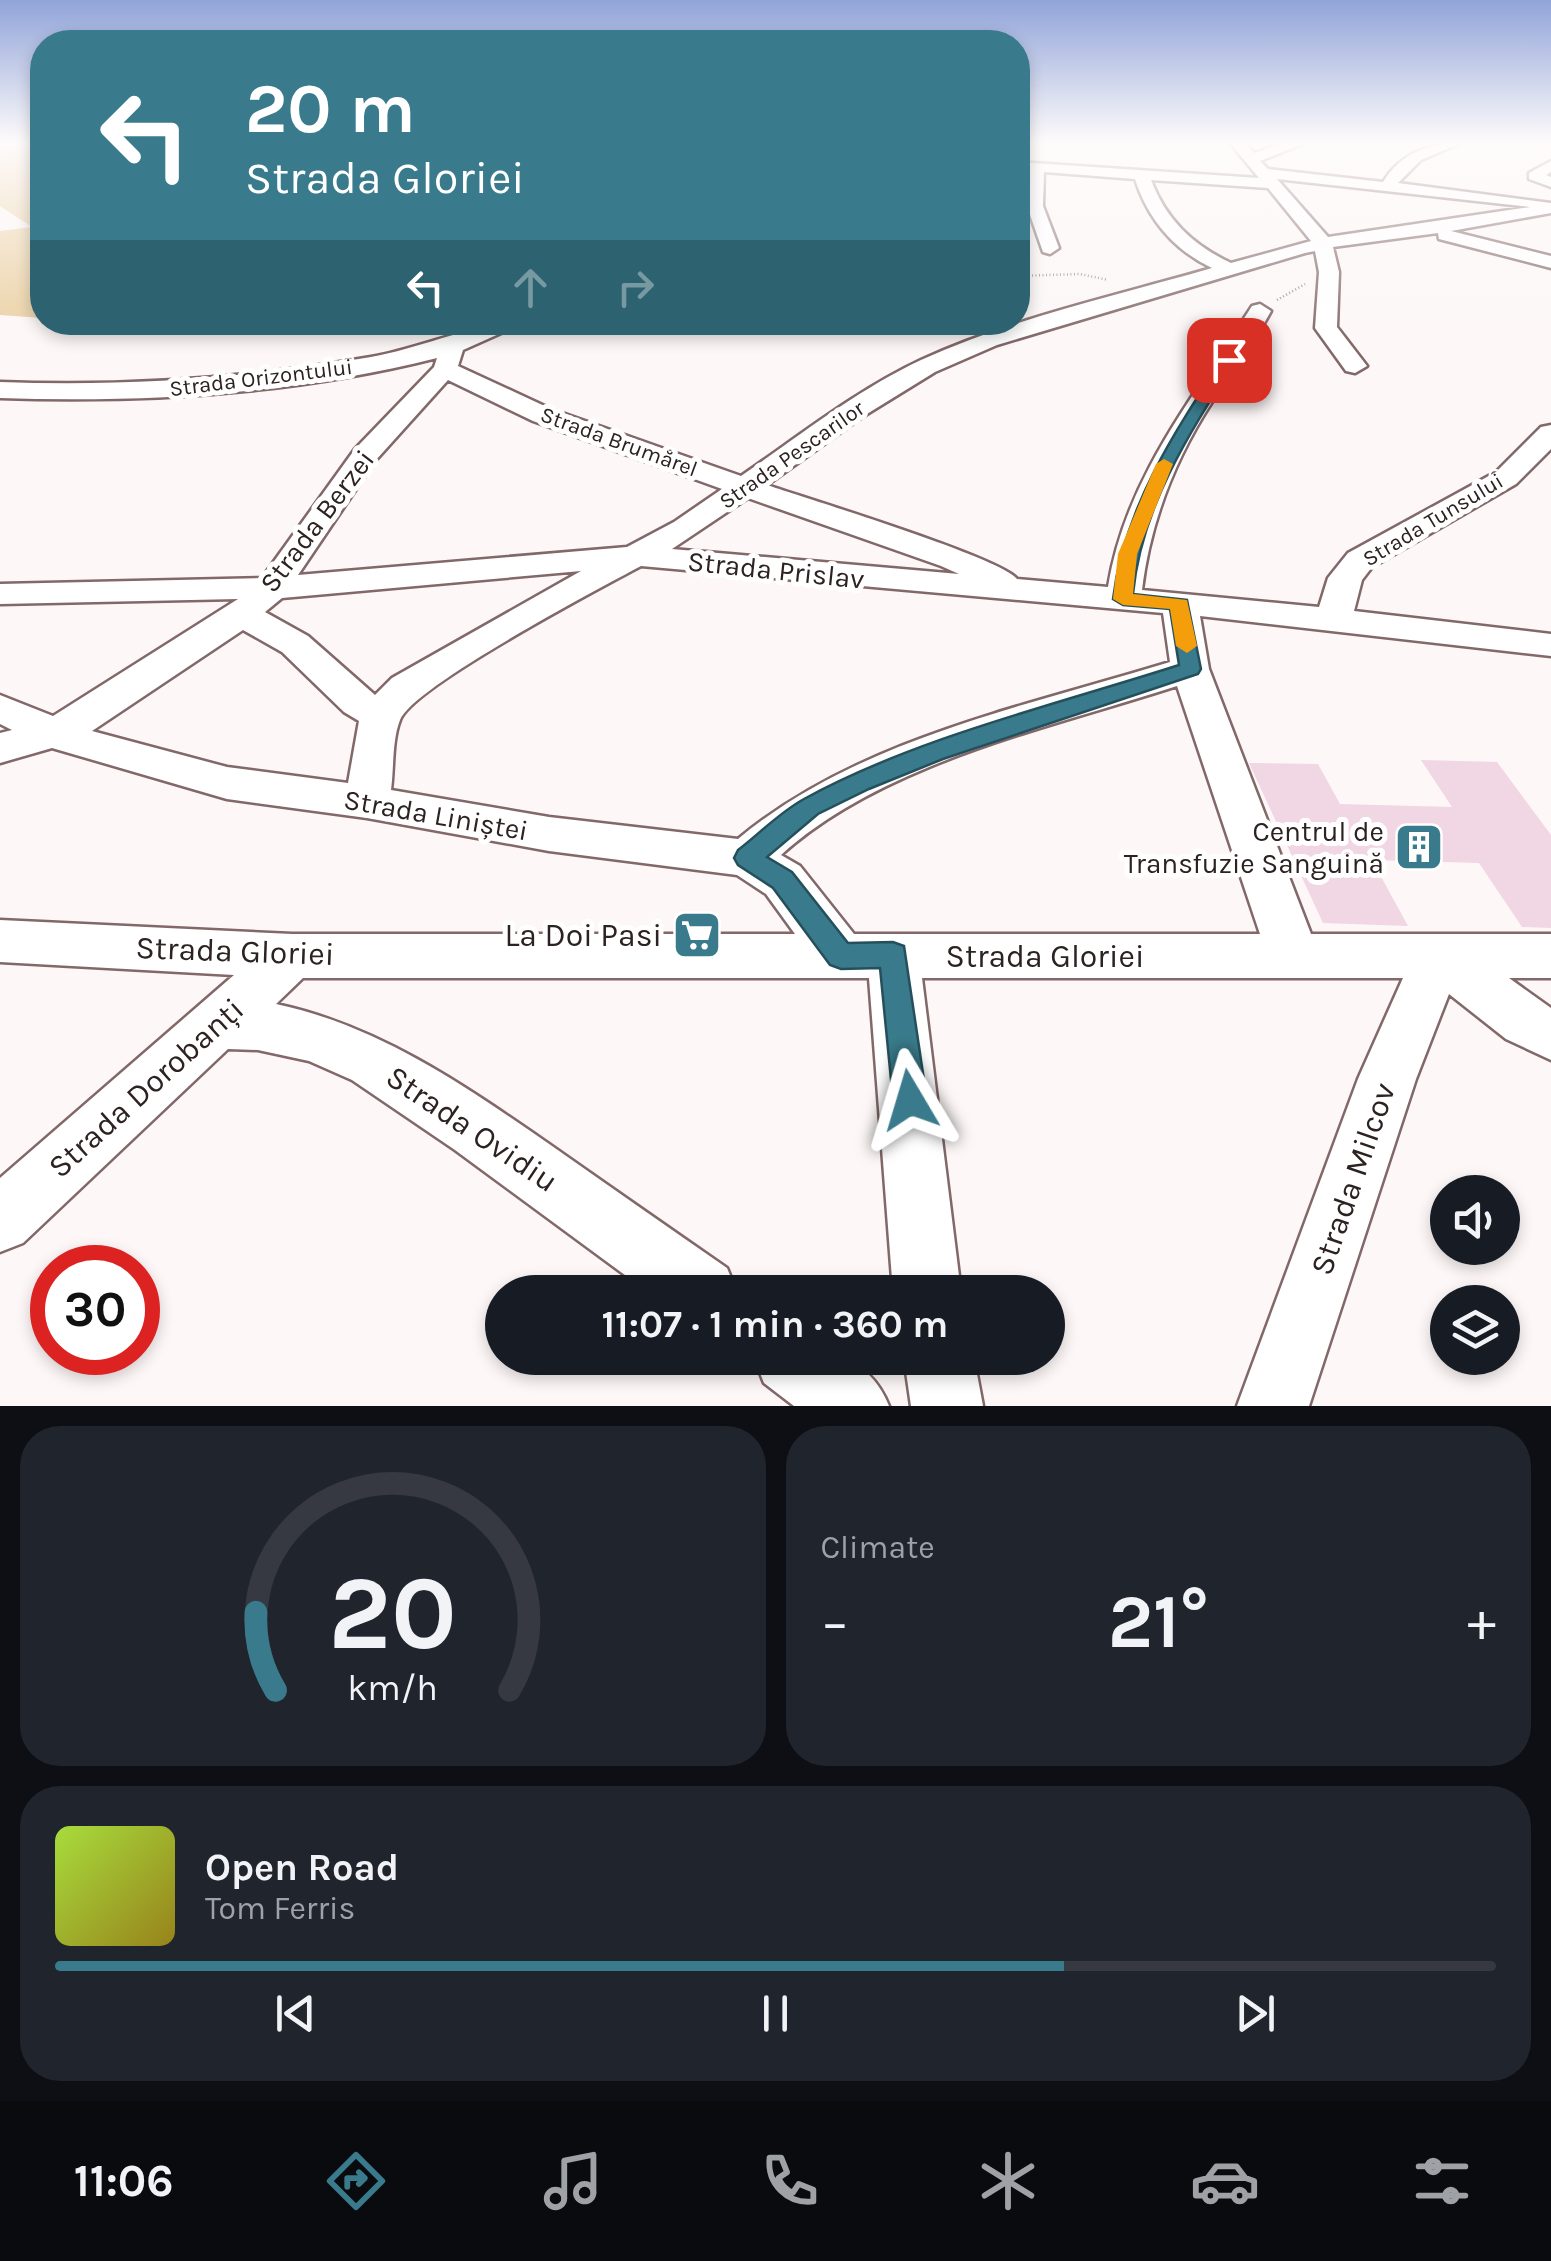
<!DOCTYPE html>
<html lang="en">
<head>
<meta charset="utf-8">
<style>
	:root { --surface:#171b24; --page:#20242c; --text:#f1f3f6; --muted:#9ea1a6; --line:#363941; --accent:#397b8c }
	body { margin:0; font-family:Karla,sans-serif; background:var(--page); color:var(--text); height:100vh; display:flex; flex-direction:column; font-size:38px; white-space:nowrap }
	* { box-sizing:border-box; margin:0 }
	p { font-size:32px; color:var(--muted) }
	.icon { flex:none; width:55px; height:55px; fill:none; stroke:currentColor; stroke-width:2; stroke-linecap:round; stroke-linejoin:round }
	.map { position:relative; height:1406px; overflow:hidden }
	.details { display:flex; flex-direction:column; gap:20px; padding:20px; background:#0d0f14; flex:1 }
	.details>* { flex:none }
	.banner { position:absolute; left:30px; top:30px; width:1000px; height:305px; border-radius:40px; box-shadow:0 5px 15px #0003; background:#397b8c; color:#fff; overflow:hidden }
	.buttons { position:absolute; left:1430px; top:1175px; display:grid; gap:20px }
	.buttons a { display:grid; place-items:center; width:90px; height:90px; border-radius:50%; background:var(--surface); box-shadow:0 5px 15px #0003; font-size:50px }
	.speed { position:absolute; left:30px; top:1245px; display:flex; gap:20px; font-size:50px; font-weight:700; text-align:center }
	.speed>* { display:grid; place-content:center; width:130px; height:130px; border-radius:50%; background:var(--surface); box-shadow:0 5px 15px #0003; line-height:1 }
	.speed .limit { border:15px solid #d22; background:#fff; color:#111 }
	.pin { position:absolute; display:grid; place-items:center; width:85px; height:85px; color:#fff; margin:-42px; border-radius:20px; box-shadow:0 5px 15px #0006 }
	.me { position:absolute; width:110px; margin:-55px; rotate:353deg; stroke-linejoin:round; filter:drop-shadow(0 0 8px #0008) }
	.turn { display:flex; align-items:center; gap:35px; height:210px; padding:0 50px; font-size:45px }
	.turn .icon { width:130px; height:130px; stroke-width:2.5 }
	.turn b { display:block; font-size:70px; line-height:85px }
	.lanes { display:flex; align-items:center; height:95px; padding:0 50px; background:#0003; justify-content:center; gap:50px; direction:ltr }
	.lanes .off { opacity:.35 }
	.big { font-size:75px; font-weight:700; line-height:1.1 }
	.details .widget { flex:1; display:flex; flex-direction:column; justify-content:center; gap:15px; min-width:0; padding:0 35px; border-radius:40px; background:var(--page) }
	.details .dial { align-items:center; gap:0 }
	.dial svg { height:260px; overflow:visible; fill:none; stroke:var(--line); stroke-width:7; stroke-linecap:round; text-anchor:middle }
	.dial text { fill:var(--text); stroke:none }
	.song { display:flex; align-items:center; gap:30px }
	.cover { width:120px; height:120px; border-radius:15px; background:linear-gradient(135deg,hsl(80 70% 55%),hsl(50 70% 35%)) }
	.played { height:10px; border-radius:5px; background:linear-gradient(90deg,var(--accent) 70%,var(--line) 70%) }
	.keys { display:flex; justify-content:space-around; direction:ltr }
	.heat { display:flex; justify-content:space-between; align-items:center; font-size:55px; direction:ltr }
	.details .tiles { flex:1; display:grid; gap:20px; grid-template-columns:1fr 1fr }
	.widget:last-child { grid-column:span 2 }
	.trip { position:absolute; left:485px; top:1275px; width:580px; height:100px; border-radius:50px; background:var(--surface); box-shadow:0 5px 15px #0003; font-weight:700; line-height:100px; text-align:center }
	.dock { display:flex; height:160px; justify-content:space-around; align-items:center; background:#090b0e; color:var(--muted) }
	.dock .icon { width:70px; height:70px }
	.dock .active { color:var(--accent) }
	.dock b { font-size:45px; color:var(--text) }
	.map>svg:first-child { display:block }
	.green { fill:#ead1a4 }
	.building { fill:#f1d6e3 }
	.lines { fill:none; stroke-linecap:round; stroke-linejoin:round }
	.minor-casing { stroke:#826868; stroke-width:5 }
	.path { stroke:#968d8d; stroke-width:2.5; stroke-dasharray:1 2.5; stroke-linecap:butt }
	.minor { fill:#fff; fill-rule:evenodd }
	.route { fill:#397b8c; stroke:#25505b; stroke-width:2.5 }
	.slow { fill:#f59e0b }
	.labels { text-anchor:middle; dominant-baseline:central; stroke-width:10; stroke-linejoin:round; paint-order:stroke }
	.far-street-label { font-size:22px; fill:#2d2222; stroke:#fff }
	.street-label { font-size:28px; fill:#2d2222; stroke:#fff }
	.poi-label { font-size:28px; fill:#2d2222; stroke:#fff; text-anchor:end }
	.near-poi-label { font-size:32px; fill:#2d2222; stroke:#fff; text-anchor:end }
	.near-street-label { font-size:32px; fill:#2d2222; stroke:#fff }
</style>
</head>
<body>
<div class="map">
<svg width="1551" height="1406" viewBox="0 0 1551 1406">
	<rect width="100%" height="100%" fill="#fdf7f7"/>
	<path class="green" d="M0,143H42V318L0,315V231L32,227L0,206Z"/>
	<path class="building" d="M1421,760L1497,762L1551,835V928L1522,927L1479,863L1372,860L1408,926L1323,923L1249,763L1318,764L1340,804L1452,807Z"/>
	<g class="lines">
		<g class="minor-casing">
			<g id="minor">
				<path d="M1230,143H1245L1254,153L1283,143H1305L1260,161L1268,169L1383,182C1401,153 1429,143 1461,143L1421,160L1398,183L1551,203V213L1451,231L1551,256V268L1439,239L1438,233L1333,247L1339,272L1337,327L1367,366L1355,373L1346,371L1315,328L1319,272L1315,251L1305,253L997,345L935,372L862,417L767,485C805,498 1002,558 1017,579L1108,587C1126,477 1194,397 1252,306L1260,304L1271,311C1254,343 1231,372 1212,402C1175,459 1150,523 1142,590L1319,607L1328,578L1348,553L1496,472L1541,427L1551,425V449L1516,484L1372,567L1362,580L1354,611L1551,634V656L1200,616L1209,669L1311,934H1551V978H1509L1551,1008V1060L1506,1039L1449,994L1416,1079L1309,1406H1237L1358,1079L1403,978H922L961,1292H893L869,978H303L276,1004C380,1026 465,1086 552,1146C610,1187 668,1227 727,1268L737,1292H648L455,1150L352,1080L309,1061L258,1050L228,1049L23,1243L0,1252V1178L234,975L0,962V920L292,934H795L766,894L737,875L549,851L367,818L227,799L52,748L0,763V733L12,730L0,724V695L53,716L238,599L0,604V584L262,578L355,449L434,367L437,358C295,394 145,403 0,398V382C125,387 248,378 371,357C423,348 475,322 526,322L463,350L458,366L551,409L741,476C799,436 857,390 921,360C1013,318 1115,296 1212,268C1174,250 1148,219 1135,179L1044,172L1043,206L1059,248L1050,254L1043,252L1027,206L1029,171L1018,170V162L1259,178ZM1277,179L1530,207L1328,237ZM1151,180L1268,188L1311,241L1231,263C1193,245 1166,220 1151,180ZM448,380L533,421L722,489L674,522L627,547L298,575L375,461ZM748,498L941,566L959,574L672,549ZM641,566L1163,613L1170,662C1024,707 858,739 738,839L549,817L391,790C394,768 392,740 400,720C412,687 600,588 641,566ZM581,571L392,678L375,695L308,636L265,612L282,598ZM243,630L282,652L344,712L359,721L348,783L227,767L92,731ZM1177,686L1260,934H854L800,866L781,855C882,763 1048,728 1177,686Z"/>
				<path d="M1551,161V172L1546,175L1551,177V187L1529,179V173Z"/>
				<path d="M754,1358C812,1354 864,1344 889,1406H794L764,1383Z"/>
				<path d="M904,1358H974L983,1406H911Z"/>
			</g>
		</g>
		<g class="path">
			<path d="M1018,276L1080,274L1108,280"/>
			<path d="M1277,300L1305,284"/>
		</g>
		<use href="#minor" class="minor"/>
	</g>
	<linearGradient id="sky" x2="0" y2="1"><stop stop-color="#91a4d9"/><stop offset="0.42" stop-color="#fefbfb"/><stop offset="1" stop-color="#fefbfb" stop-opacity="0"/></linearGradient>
	<rect width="1551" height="340" fill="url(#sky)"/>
	<path class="route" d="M1224,357L1236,360C1190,432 1141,507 1133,594L1187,600L1201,669L1198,674L943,759L869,789L818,814L767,857L792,872L848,943L893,942L904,946L927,1100L922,1112L910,1116L898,1112L893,1100L880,968L841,969L830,965L773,888L738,865L734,858L738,850C759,834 780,812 804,799C915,738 1058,704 1179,665L1170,609L1123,605L1113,599C1124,508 1174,432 1224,357Z"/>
	<path class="slow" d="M1164,459L1173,464L1137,554L1133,594L1187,600L1197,646L1187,653L1176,646L1170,609L1123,605L1113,599L1118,554L1156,464Z"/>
	<defs>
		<g id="building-square" transform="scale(2.5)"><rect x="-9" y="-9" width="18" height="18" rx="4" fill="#397b8c" stroke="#fff"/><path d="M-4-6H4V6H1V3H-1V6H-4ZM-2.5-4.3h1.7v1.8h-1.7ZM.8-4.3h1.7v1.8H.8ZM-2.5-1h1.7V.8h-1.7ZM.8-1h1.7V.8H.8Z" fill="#fff"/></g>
		<g id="supermarket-square" transform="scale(2.5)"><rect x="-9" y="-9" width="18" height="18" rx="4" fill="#397b8c" stroke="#fff"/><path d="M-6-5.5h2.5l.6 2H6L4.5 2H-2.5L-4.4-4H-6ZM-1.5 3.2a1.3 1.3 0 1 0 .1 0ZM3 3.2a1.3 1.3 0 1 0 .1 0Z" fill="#fff"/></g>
	</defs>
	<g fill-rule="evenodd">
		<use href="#building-square" x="1419" y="847"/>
		<use href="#supermarket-square" x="697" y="935"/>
	</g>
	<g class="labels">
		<g class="far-street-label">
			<text transform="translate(261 378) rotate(-7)">Strada Orizontului</text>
			<text transform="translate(619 442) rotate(20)">Strada Brumărel</text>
			<text transform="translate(792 455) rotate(-35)">Strada Pescarilor</text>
			<text transform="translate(1433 520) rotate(-31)">Strada Tunsului</text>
		</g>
		<g class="street-label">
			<text transform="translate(317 521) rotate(-53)">Strada Berzei</text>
			<text transform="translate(776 570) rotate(6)">Strada Prislav</text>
			<text transform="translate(436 815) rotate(10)">Strada Liniștei</text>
		</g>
		<g class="poi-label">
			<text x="1384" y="831">Centrul de<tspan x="1384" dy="32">Transfuzie Sanguină</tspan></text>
		</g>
		<g class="near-poi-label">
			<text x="662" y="935">La Doi Pasi</text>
		</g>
		<g class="near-street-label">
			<text transform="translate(235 951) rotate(2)">Strada Gloriei</text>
			<text x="1045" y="956">Strada Gloriei</text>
			<text transform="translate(146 1088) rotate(-42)">Strada Dorobanți</text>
			<text transform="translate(472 1129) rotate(34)">Strada Ovidiu</text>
			<text transform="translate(1353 1179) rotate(-71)">Strada Milcov</text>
		</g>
	</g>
</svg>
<div class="buttons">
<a><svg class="icon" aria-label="sound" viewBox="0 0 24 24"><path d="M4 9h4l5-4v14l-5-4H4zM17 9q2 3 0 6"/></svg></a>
<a><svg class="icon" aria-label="layers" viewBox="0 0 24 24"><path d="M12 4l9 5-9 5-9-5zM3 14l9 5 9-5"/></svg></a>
</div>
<div class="speed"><div class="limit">30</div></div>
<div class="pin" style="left:1229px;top:360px;background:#d93025"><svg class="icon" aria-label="arrive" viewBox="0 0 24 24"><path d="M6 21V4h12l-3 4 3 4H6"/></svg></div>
<svg class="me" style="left:910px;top:1100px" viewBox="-20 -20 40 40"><path d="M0-17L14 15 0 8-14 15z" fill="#397b8c" stroke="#fff" stroke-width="4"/></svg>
<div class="trip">11:07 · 1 min · 360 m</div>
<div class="banner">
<div class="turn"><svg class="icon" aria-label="left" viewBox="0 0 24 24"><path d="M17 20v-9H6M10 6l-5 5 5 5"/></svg><div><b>20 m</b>Strada Gloriei</div></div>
<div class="lanes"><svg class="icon" aria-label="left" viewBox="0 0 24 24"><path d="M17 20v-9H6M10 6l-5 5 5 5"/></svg><svg class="icon off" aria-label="ahead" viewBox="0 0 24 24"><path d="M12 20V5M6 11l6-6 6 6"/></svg><svg class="icon off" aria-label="right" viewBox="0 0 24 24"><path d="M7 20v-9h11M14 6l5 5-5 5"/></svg></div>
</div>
</div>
<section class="details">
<div class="tiles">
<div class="widget dial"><svg viewBox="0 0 100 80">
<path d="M14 69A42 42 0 1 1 86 69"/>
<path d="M14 69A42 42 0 0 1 8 45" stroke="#397b8c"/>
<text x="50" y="56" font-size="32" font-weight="700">20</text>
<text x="50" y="72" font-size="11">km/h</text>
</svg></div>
<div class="widget"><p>Climate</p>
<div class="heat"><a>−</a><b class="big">21°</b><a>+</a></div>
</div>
<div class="widget">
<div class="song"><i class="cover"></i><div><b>Open Road</b><p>Tom Ferris</p></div></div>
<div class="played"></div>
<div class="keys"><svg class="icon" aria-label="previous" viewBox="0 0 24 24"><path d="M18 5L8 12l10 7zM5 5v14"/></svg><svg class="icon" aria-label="pause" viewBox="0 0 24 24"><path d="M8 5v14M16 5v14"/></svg><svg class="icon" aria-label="next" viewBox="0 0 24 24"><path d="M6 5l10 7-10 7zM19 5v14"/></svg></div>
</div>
</div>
</section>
<nav class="dock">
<b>11:06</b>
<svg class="icon active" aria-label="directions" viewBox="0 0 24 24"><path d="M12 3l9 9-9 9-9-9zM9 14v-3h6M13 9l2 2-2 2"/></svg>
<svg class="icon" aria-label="music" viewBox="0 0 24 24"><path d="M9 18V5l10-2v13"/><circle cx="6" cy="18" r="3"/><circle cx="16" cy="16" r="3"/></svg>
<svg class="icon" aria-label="phone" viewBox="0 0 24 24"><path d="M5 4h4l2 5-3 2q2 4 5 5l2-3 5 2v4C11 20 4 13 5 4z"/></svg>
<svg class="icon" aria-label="climate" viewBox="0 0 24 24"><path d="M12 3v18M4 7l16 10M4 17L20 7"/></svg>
<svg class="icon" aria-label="car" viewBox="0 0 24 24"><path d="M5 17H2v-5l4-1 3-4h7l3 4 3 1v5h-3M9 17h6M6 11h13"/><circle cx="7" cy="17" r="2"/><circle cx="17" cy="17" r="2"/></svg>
<svg class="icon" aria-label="filters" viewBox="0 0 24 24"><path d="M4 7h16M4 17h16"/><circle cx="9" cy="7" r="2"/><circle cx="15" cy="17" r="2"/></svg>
</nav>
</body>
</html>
